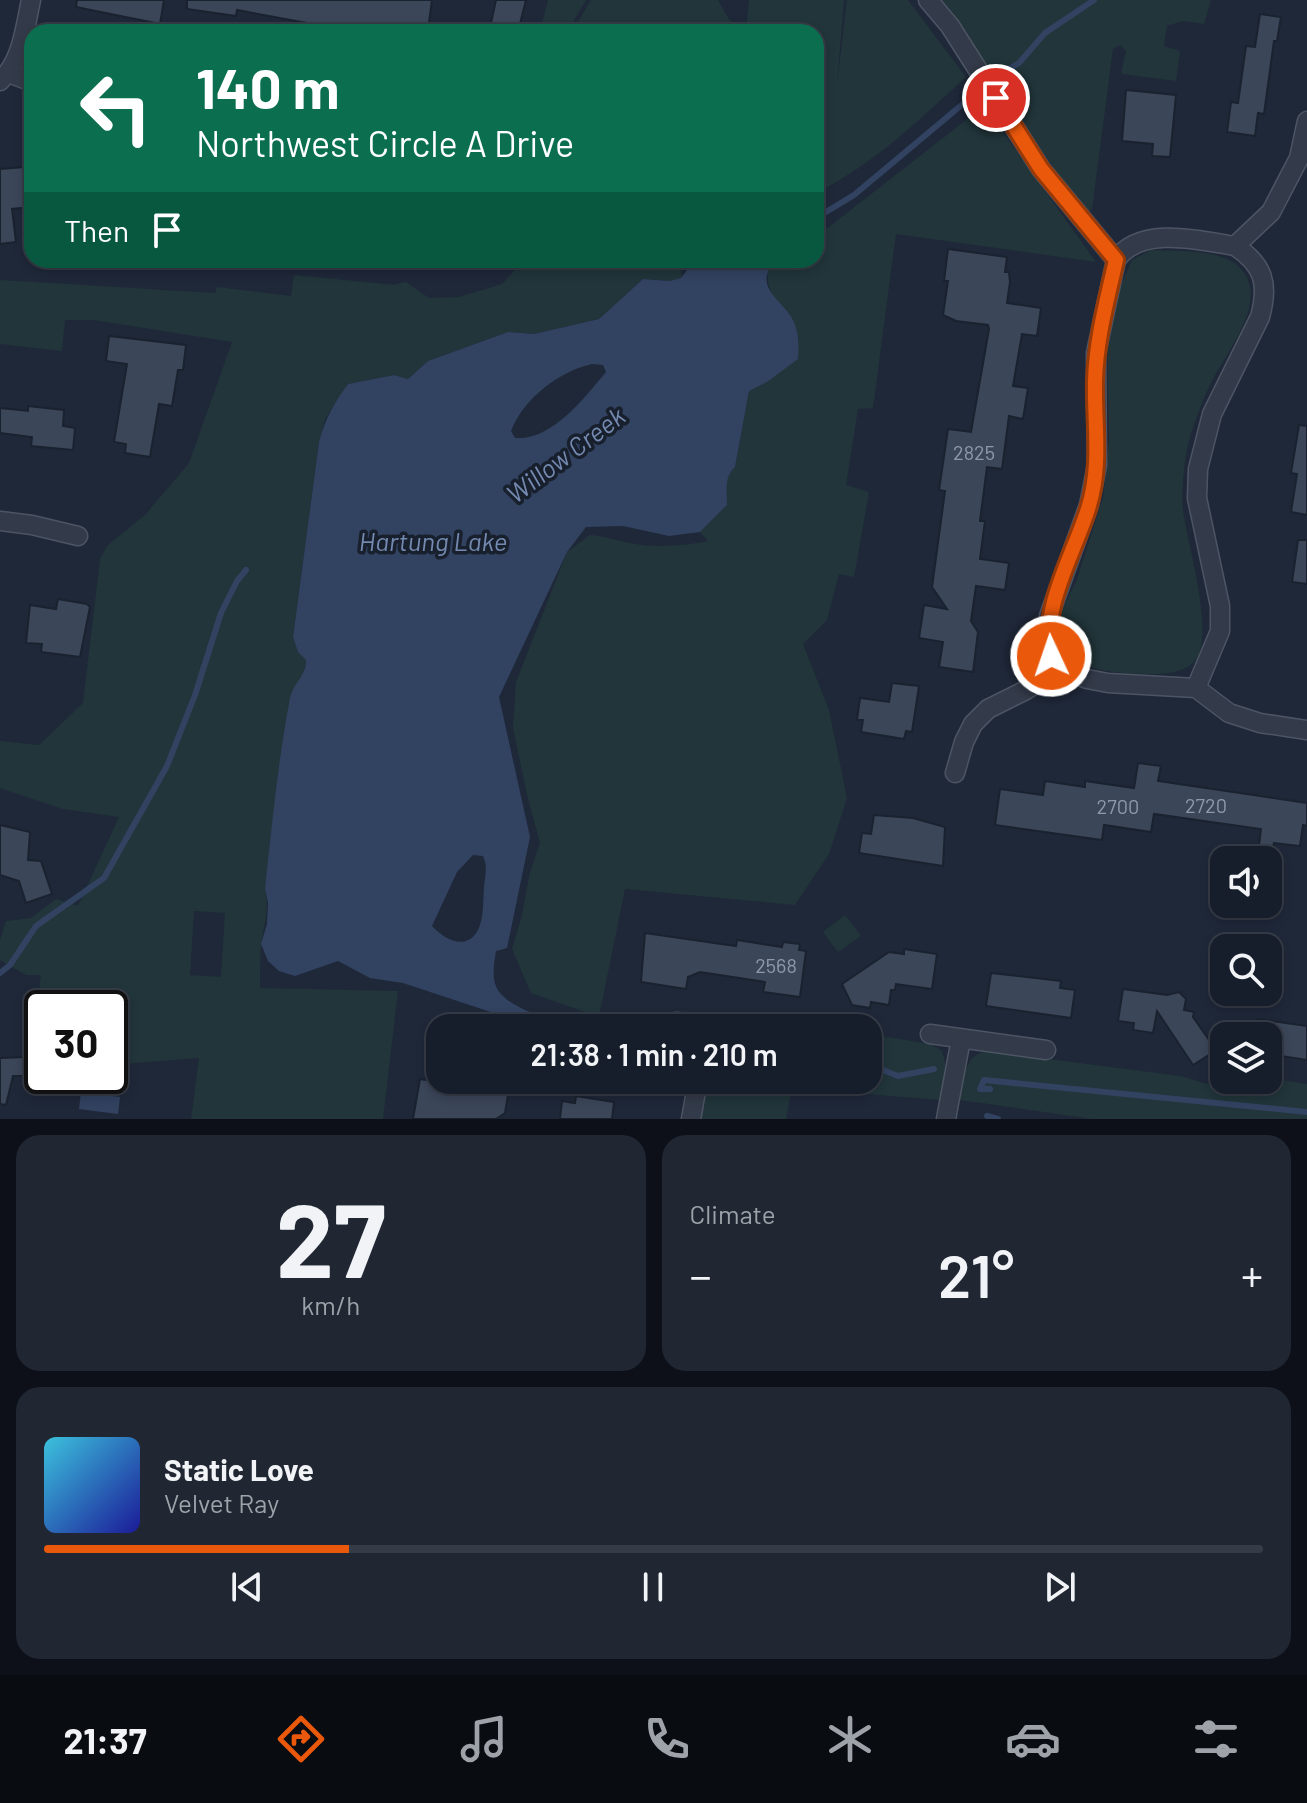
<!DOCTYPE html>
<html lang="en">
<head>
<meta charset="utf-8">
<style>
	:root { --surface:#171e2b; --page:#202733; --text:#f1f3f6; --muted:#9ea2a9; --line:#363c47; --accent:#ea580c }
	body { margin:0; font-family:Barlow,sans-serif; background:var(--page); color:var(--text); height:100vh; display:flex; flex-direction:column; font-size:30px; white-space:nowrap }
	* { box-sizing:border-box; margin:0 }
	p { font-size:26px; color:var(--muted) }
	.icon { flex:none; width:44px; height:44px; fill:none; stroke:currentColor; stroke-width:2; stroke-linecap:round; stroke-linejoin:round }
	.map { position:relative; height:1119px; overflow:hidden }
	.panel { display:flex; flex-direction:column; gap:16px; padding:16px; background:#0d1018; flex:1 }
	.panel>* { flex:none }
	.top-card { position:absolute; left:24px; top:24px; width:800px; height:244px; border-radius:24px; box-shadow:0 4px 12px #0003,0 0 0 2px var(--line); background:#0b6e4f; color:#fff; overflow:hidden }
	.buttons { position:absolute; left:1210px; top:846px; display:grid; gap:16px }
	.buttons a { display:grid; place-items:center; width:72px; height:72px; border-radius:16px; background:var(--surface); box-shadow:0 4px 12px #0003,0 0 0 2px var(--line); font-size:40px }
	.speed { position:absolute; left:24px; top:990px; display:flex; gap:16px; font-size:40px; font-weight:700; text-align:center }
	.speed>* { display:grid; place-content:center; width:104px; height:104px; border-radius:50%; background:var(--surface); box-shadow:0 4px 12px #0003,0 0 0 2px var(--line); line-height:1 }
	.speed .limit { border:4px solid #111; border-radius:12px; background:#fff; color:#111 }
	.pin { position:absolute; display:grid; place-items:center; width:68px; height:68px; color:#fff; margin:-34px; border:4px solid #fff; border-radius:50%; box-shadow:0 2px 8px #0007 }
	.me { position:absolute; width:88px; margin:-44px; rotate:357deg; stroke-linejoin:round; filter:drop-shadow(0 0 6px #0008) }
	.turn { display:flex; align-items:center; gap:28px; height:168px; padding:0 40px; font-size:36px }
	.turn .icon { width:104px; height:104px; stroke-width:2.5 }
	.turn b { display:block; font-size:56px; line-height:68px }
	.then { display:flex; align-items:center; height:76px; padding:0 40px; background:#0003; gap:16px; font-size:30px }
	.big { font-size:60px; font-weight:600; line-height:1.1 }
	.panel .tile { flex:1; display:flex; flex-direction:column; justify-content:center; gap:12px; min-width:0; padding:0 28px; border-radius:24px; background:var(--page) }
	.panel .dial { align-items:center; gap:0 }
	.dial b { font-size:104px; line-height:1 }
	.song { display:flex; align-items:center; gap:24px }
	.cover { width:96px; height:96px; border-radius:12px; background:linear-gradient(135deg,hsl(190 70% 55%),hsl(240 70% 35%)) }
	.played { height:8px; border-radius:4px; background:linear-gradient(90deg,var(--accent) 25%,var(--line) 25%) }
	.keys { display:flex; justify-content:space-around; direction:ltr }
	.heat { display:flex; justify-content:space-between; align-items:center; font-size:44px; direction:ltr }
	.panel .tiles { flex:1; display:grid; gap:16px; grid-template-columns:1fr 1fr }
	.tile:last-child { grid-column:span 2 }
	.trip { position:absolute; left:426px; top:1014px; width:456px; height:80px; border-radius:24px; background:var(--surface); box-shadow:0 4px 12px #0003,0 0 0 2px var(--line); font-weight:600; line-height:80px; text-align:center }
	.tab-bar { display:flex; height:128px; justify-content:space-around; align-items:center; background:#090c11; color:var(--muted) }
	.tab-bar .icon { width:56px; height:56px }
	.tab-bar .current { color:var(--accent) }
	.tab-bar b { font-size:36px; color:var(--text) }
	.map>svg:first-child { display:block }
	.green { fill:#21353a; fill-rule:evenodd }
	.water { fill:#324261; fill-rule:evenodd }
	.lines { fill:none; stroke-linecap:round; stroke-linejoin:round }
	.stream { stroke:#324261; stroke-width:6 }
	.building { fill:#3b4659; stroke:#1a222f; stroke-width:2 }
	.street-casing { stroke:#4d5564; stroke-width:21 }
	.street { stroke:#333a49; stroke-width:18 }
	.route-casing { stroke:#983908; stroke-width:20 }
	.route { stroke:#ea580c; stroke-width:14 }
	.labels { text-anchor:middle; dominant-baseline:central; stroke-width:7; stroke-linejoin:round; paint-order:stroke }
	.number-label { font-size:20px; fill:#9099ab }
	.water-label { font-size:26px; font-style:italic; fill:#7489b0; stroke:#18202d }
</style>
</head>
<body>
<div class="map">
<svg width="1307" height="1119" viewBox="0 0 1307 1119">
	<rect width="100%" height="100%" fill="#1f2839"/>
	<g class="green">
		<path d="M548,0H586L567,32H540Z"/>
		<path d="M591,0H718C725,12 731,28 746,31L749,0H844L837,85L847,0H908L966,77C918,121 874,164 816,193V32H572Z"/>
		<path d="M940,0H1211L1204,24L1183,21L1167,26L1164,46L1180,51L1176,81L1121,74L1126,51L1120,45L1113,49L1092,209L1088,214L1030,135Z"/>
		<path d="M984,106L1096,262L896,234L873,408L858,409L846,485L869,492L854,577L839,574L827,620L803,644L829,710L847,798L829,854L795,905L625,889L599,1017L531,993L512,949L522,915L530,872L540,843L528,799L513,728L516,682L567,552L590,535C606,536 620,542 636,544C654,548 690,545 708,541L700,532L727,505C727,491 724,477 735,467L749,390L767,382L793,320C779,304 763,290 769,267L781,260H816V237Z"/>
		<path d="M1151,250C1183,252 1242,246 1250,287C1256,316 1225,356 1212,381C1202,401 1192,428 1187,449C1184,467 1181,492 1183,510C1187,543 1215,632 1196,659C1188,672 1166,674 1152,674C1119,674 1088,671 1059,653L1057,620L1076,582L1103,498L1109,440L1107,340L1120,287L1132,260Z"/>
		<path d="M515,260H684L680,267L682,278L670,281L643,279L599,319L534,334L508,332L428,361L408,379L394,375L348,384L325,419L319,442L293,637L298,652L306,660L303,677L291,693L265,888C270,910 263,926 261,948C260,961 260,975 260,988L398,991L383,1119H191L199,1058L110,1065V1008H42V1021L35,1022L41,975H26L0,960V940L6,921L31,918L56,899L78,906L119,817L63,809L0,788V741L39,745L83,703L100,559L107,546L145,515L189,463L232,342L94,320H65L62,351L0,344V280L215,293L217,287L291,296L294,275L394,285L406,282L429,298L459,297L502,284L514,271ZM194,911L225,913L221,977L190,975Z"/>
		<path d="M845,915L861,936L838,952L823,932Z"/>
		<path d="M868,1034L930,1044L942,1051L946,1066L940,1100L792,1088L786,1119H700L707,1080H868Z"/>
		<path d="M988,1051L1180,1076L1211,1085L1214,1071L1224,1072V1080L1268,1078L1307,1084V1119H1092L960,1100C964,1080 963,1054 988,1051Z"/>
	</g>
	<g class="water">
		<path d="M695,260H776C751,287 782,299 793,320C799,332 799,347 798,359L767,382L749,391L735,467C724,477 727,491 727,505L700,532L669,536L623,526L586,527L567,552L499,697L530,837L507,948L496,951C494,964 490,983 501,994C519,1014 564,1023 590,1028H539L403,983L370,978L338,961L295,976L279,971L268,961L261,944L267,924L268,903L265,888C272,824 278,761 290,698C293,683 306,677 306,660L298,652L293,637L319,442C325,419 334,403 348,384L394,375L408,379L428,361L508,332L534,334L599,319L643,279L670,281L681,278ZM592,364L603,365L606,372C584,398 552,441 515,438L511,431C524,398 558,372 592,364ZM473,855L483,856C488,867 485,875 484,887C483,900 484,918 478,930C466,952 444,939 432,926L457,872Z"/>
		<path d="M81,1092L120,1097L118,1114L79,1109Z"/>
	</g>
	<g class="lines">
		<g class="stream">
			<path d="M1004,72L1019,63L1045,33L1094,0"/>
			<path d="M816,218L854,195L970,98"/>
			<path d="M0,973L10,965L36,926L104,878L167,766L195,695L221,613L237,581L246,570"/>
			<path d="M868,1064L898,1076L934,1069"/>
			<path d="M990,1089H980L984,1080L1307,1112"/>
			<path d="M987,1116L998,1119"/>
		</g>
	</g>
	<g class="building">
		<path d="M77,0H164L160,24L76,7Z"/>
		<path d="M187,0H432L428,30L369,23L368,28L323,23V26L237,10L236,16L187,9Z"/>
		<path d="M496,0H526L518,32H489Z"/>
		<path d="M1260,14L1281,17L1277,41H1274L1264,114L1258,113L1255,136L1227,132L1231,102L1238,103L1246,46L1255,47Z"/>
		<path d="M1126,90L1176,95L1170,157L1152,156L1153,144L1122,141Z"/>
		<path d="M25,167L26,170H32V207L12,209L16,242L0,244V169Z"/>
		<path d="M948,249L1007,257L1005,272H1009L1010,282L1007,303L1041,308L1037,336L1022,334L1013,386L1028,388L1023,419L1009,416L1002,469L987,467L980,521H985L980,559L1009,563L1005,590L976,586L971,621L978,632L973,672L939,667L943,642L919,638L924,605L947,609L932,587L945,491L939,490L948,429L971,432L989,329L988,325L956,321L943,315L948,281H944Z"/>
		<path d="M109,336L186,345L183,370H178L172,406L159,404L150,457L125,453L126,444L114,442L127,364L106,361Z"/>
		<path d="M28,406L64,410L63,426L75,428L73,450L31,446L32,437L0,433V408L28,411Z"/>
		<path d="M1299,425L1307,426V515L1291,512L1297,474L1291,473Z"/>
		<path d="M1298,540H1307V584L1292,582Z"/>
		<path d="M58,599L87,604L90,607L80,657L41,652L42,644L26,643L30,605L56,609Z"/>
		<path d="M892,683L919,686L912,732L906,731L904,739L861,732L863,720H857L860,698L889,702Z"/>
		<path d="M1138,763L1161,766L1158,781L1307,803V826L1303,825L1300,846L1274,843L1273,847L1259,845L1261,829L1154,814L1151,832L1104,825L1102,840L995,825L1000,789L1043,795L1045,781L1085,787V781L1134,788Z"/>
		<path d="M874,815L913,818L945,827L943,866L859,853L862,833L871,834Z"/>
		<path d="M0,825L30,832L28,860L41,861L52,894L26,903L19,881L0,875Z"/>
		<path d="M645,933L736,946L737,940L782,947L783,942L800,944L799,950L806,951L800,997L763,992L765,982L700,972L688,977L686,989L641,982Z"/>
		<path d="M904,949L937,954L932,989L896,984L895,990H891L889,1005L871,1002L870,1008L852,1005L842,984L889,952L904,954Z"/>
		<path d="M991,973L1061,981L1060,988L1075,990L1071,1018L986,1006Z"/>
		<path d="M1123,989L1167,995L1179,992L1186,999L1184,1010L1194,1012L1193,1017L1214,1047L1210,1050L1212,1053L1193,1065L1157,1011L1153,1033L1133,1030L1134,1023L1118,1021Z"/>
		<path d="M1258,1019L1307,1026V1060L1268,1054V1036H1256Z"/>
		<path d="M26,1057L27,1076H13L6,1105L0,1104V1058Z"/>
		<path d="M420,1079L475,1088V1083L509,1089L505,1113L496,1119H413Z"/>
		<path d="M576,1096L614,1102L612,1119H560L562,1101L575,1103Z"/>
	</g>
	<g class="lines">
		<g class="street-casing">
			<g id="street">
				<path d="M928,0L950,26L1041,169L1116,260"/>
				<path d="M9,73L32,82"/>
				<path d="M0,81C22,62 25,27 31,0"/>
				<path d="M0,521L32,525L78,536"/>
				<path d="M1060,668L1087,679L1108,683L1196,688L1229,713L1260,723L1307,730"/>
				<path d="M1196,688L1220,631V606L1197,498L1198,469L1212,414L1260,317C1269,284 1264,265 1235,246L1271,212L1299,158L1307,121"/>
				<path d="M955,773L964,742L973,724L988,709L1026,690L1060,668L1051,656L1047,638L1049,616L1089,505L1097,465L1096,353L1116,260C1140,225 1199,240 1235,246"/>
				<path d="M676,1022L709,1025L708,1028"/>
				<path d="M709,1025L742,1026"/>
				<path d="M930,1034L1046,1050"/>
				<path d="M691,1119L698,1080"/>
				<path d="M946,1119L961,1039"/>
			</g>
		</g>
		<use href="#street" class="street"/>
	</g>
	<g class="lines">
		<g class="route-casing">
			<path id="route" d="M996,98L1041,169L1116,260C1107,300 1096,340 1095,381C1094,426 1102,465 1088,509C1073,556 1041,607 1051,656"/>
		</g>
		<use href="#route" class="route"/>
	</g>
	<g class="labels">
		<g class="number-label">
			<text x="974" y="452">2825</text>
			<text x="1206" y="805">2720</text>
			<text x="1118" y="806">2700</text>
			<text x="776" y="965">2568</text>
		</g>
		<g class="water-label">
			<text transform="translate(565 454) rotate(-37)">Willow Creek</text>
			<text x="433" y="540">Hartung Lake</text>
		</g>
	</g>
</svg>
<div class="buttons">
<a><svg class="icon" aria-label="sound" viewBox="0 0 24 24"><path d="M4 9h4l5-4v14l-5-4H4zM17 9q2 3 0 6"/></svg></a>
<a><svg class="icon" aria-label="search" viewBox="0 0 24 24"><circle cx="10" cy="10" r="6"/><path d="M15 15l6 6"/></svg></a>
<a><svg class="icon" aria-label="layers" viewBox="0 0 24 24"><path d="M12 4l9 5-9 5-9-5zM3 14l9 5 9-5"/></svg></a>
</div>
<div class="speed"><div class="limit">30</div></div>
<div class="pin" style="left:996px;top:98px;background:#d93025"><svg class="icon" aria-label="arrive" viewBox="0 0 24 24"><path d="M6 21V4h12l-3 4 3 4H6"/></svg></div>
<svg class="me" style="left:1051px;top:656px" viewBox="-20 -20 40 40"><circle r="17" fill="#ea580c" stroke="#fff" stroke-width="3"/><path d="M0-11L8 9 0 5-8 9z" fill="#fff"/></svg>
<div class="trip">21:38 · 1 min · 210 m</div>
<div class="top-card">
<div class="turn"><svg class="icon" aria-label="left" viewBox="0 0 24 24"><path d="M17 20v-9H6M10 6l-5 5 5 5"/></svg><div><b>140 m</b>Northwest Circle A Drive</div></div>
<div class="then">Then<svg class="icon" aria-label="arrive" viewBox="0 0 24 24"><path d="M6 21V4h12l-3 4 3 4H6"/></svg></div>
</div>
</div>
<section class="panel">
<div class="tiles">
<div class="tile dial"><b>27</b><p>km/h</p></div>
<div class="tile"><p>Climate</p>
<div class="heat"><a>−</a><b class="big">21°</b><a>+</a></div>
</div>
<div class="tile">
<div class="song"><i class="cover"></i><div><b>Static Love</b><p>Velvet Ray</p></div></div>
<div class="played"></div>
<div class="keys"><svg class="icon" aria-label="previous" viewBox="0 0 24 24"><path d="M18 5L8 12l10 7zM5 5v14"/></svg><svg class="icon" aria-label="pause" viewBox="0 0 24 24"><path d="M8 5v14M16 5v14"/></svg><svg class="icon" aria-label="next" viewBox="0 0 24 24"><path d="M6 5l10 7-10 7zM19 5v14"/></svg></div>
</div>
</div>
</section>
<nav class="tab-bar">
<b>21:37</b>
<svg class="icon current" aria-label="directions" viewBox="0 0 24 24"><path d="M12 3l9 9-9 9-9-9zM9 14v-3h6M13 9l2 2-2 2"/></svg>
<svg class="icon" aria-label="music" viewBox="0 0 24 24"><path d="M9 18V5l10-2v13"/><circle cx="6" cy="18" r="3"/><circle cx="16" cy="16" r="3"/></svg>
<svg class="icon" aria-label="phone" viewBox="0 0 24 24"><path d="M5 4h4l2 5-3 2q2 4 5 5l2-3 5 2v4C11 20 4 13 5 4z"/></svg>
<svg class="icon" aria-label="climate" viewBox="0 0 24 24"><path d="M12 3v18M4 7l16 10M4 17L20 7"/></svg>
<svg class="icon" aria-label="car" viewBox="0 0 24 24"><path d="M5 17H2v-5l4-1 3-4h7l3 4 3 1v5h-3M9 17h6M6 11h13"/><circle cx="7" cy="17" r="2"/><circle cx="17" cy="17" r="2"/></svg>
<svg class="icon" aria-label="filters" viewBox="0 0 24 24"><path d="M4 7h16M4 17h16"/><circle cx="9" cy="7" r="2"/><circle cx="15" cy="17" r="2"/></svg>
</nav>
</body>
</html>
